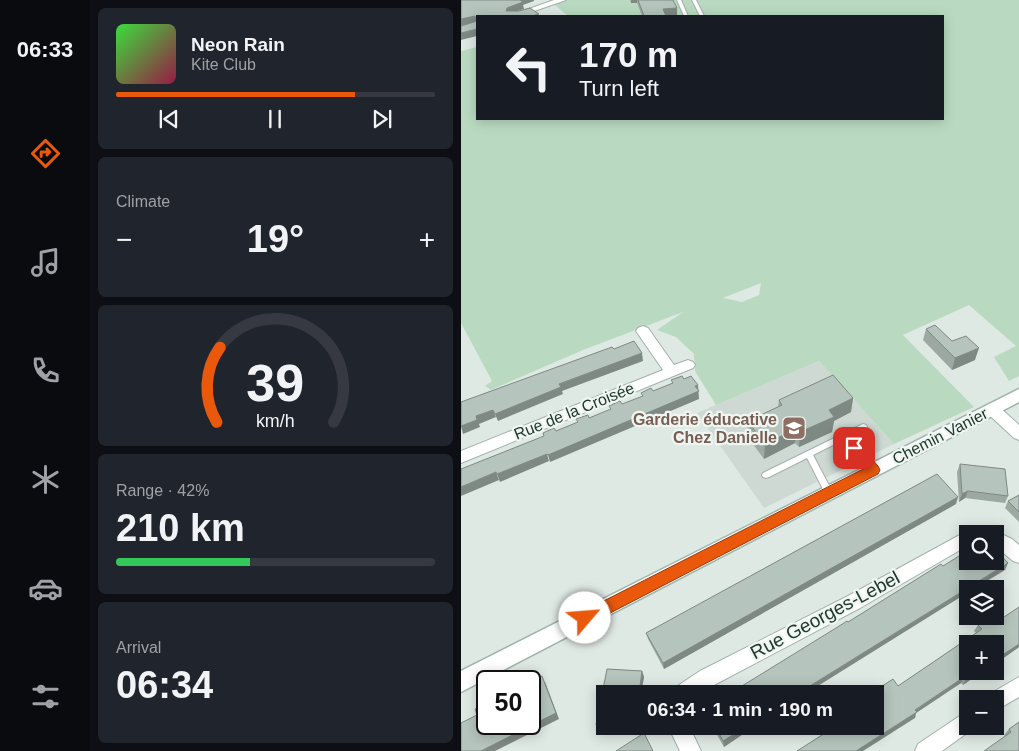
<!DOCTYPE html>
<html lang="en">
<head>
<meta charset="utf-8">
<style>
	:root { --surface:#171b24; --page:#20242c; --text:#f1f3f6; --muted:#9ea1a6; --line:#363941; --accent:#ea580c }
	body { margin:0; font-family:Helvetica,sans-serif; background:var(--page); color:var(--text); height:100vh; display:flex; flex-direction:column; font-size:19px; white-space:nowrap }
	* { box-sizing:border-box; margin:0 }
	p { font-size:16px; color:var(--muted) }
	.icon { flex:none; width:28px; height:28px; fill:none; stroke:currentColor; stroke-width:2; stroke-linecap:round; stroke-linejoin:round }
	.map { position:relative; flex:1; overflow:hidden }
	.side { display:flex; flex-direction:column; gap:8px; padding:8px; background:#0d0f14; width:371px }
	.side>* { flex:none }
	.guide { position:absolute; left:15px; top:15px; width:468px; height:105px; border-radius:0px; box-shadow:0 2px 12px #0003; background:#171b24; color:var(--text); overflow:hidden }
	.controls { position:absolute; left:498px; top:525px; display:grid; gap:10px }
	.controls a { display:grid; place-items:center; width:45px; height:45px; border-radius:0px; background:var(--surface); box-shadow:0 2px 12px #0003; font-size:25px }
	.speed { position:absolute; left:15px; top:670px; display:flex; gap:10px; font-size:25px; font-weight:700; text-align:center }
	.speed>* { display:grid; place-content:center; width:65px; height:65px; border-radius:50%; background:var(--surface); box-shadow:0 2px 12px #0003; line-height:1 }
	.speed .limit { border:2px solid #111; border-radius:8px; background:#fff; color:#111 }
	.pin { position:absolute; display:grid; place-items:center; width:42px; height:42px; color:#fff; margin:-21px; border-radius:10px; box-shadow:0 2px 8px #0006 }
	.me { position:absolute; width:55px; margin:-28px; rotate:63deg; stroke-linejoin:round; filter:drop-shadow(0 0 4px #0008) }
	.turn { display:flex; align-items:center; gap:18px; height:105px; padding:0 20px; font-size:22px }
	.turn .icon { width:65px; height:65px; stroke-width:2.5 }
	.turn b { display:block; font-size:35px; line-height:42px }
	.big { font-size:38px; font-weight:600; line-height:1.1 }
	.side .widget { flex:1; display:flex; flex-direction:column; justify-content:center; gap:8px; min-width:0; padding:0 18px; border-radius:8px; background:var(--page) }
	.side .dial { align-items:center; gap:0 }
	.dial svg { height:130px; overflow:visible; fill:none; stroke:var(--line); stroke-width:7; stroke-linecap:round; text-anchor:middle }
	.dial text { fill:var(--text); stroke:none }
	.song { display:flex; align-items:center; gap:15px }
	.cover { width:60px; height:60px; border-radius:8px; background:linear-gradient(135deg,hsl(120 70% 55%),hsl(340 70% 35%)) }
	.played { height:5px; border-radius:2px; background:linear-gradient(90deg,var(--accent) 75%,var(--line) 75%) }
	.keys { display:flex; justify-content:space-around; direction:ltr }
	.heat { display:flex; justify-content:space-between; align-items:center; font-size:28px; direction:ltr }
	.charge { height:8px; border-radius:4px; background:linear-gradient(90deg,#34c759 42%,var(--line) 0) }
	.trip { position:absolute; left:135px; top:685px; width:288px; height:50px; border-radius:0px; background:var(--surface); box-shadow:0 2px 12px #0003; font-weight:600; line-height:50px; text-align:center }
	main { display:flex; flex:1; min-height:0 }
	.tabs { display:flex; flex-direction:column; width:90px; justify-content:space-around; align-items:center; background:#090b0e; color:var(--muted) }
	.tabs .icon { width:35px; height:35px }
	.tabs .on { color:var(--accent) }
	.tabs b { font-size:22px; color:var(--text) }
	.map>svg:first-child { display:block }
	.built { fill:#ced9d3 }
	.green { fill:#b9dac0; fill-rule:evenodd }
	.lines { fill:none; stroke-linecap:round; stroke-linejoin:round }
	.service-casing { stroke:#a2b0ab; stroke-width:2 }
	.minor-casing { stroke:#a2b0ab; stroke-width:2 }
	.secondary-casing { stroke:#9fb5ab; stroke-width:3 }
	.service { fill:#fff; fill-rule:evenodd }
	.minor { fill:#fff; fill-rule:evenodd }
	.secondary { fill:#fff; fill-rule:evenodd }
	.wall { fill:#9ca9a3 }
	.shaded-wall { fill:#7f8984 }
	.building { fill:#b5c4bd; stroke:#7f8984 }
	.route { fill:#ea580c; stroke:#983908 }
	.labels { text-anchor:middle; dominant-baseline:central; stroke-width:4.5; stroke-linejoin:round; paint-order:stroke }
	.street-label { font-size:16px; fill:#213831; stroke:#eff6f2 }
	.education-label { font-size:16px; font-weight:bold; fill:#785e54; stroke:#eff6f2; text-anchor:end }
	.near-street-label { font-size:19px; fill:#213831; stroke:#eff6f2 }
</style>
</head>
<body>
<main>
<nav class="tabs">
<b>06:33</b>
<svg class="icon on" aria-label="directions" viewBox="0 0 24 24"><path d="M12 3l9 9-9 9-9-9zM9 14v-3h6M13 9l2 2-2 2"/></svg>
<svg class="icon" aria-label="music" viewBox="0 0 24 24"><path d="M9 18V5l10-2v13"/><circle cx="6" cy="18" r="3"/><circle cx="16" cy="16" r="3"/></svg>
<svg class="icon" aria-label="phone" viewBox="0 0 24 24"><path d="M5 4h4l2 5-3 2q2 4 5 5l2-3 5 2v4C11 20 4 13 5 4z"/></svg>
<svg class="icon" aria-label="climate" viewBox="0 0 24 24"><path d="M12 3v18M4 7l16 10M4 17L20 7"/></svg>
<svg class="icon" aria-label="car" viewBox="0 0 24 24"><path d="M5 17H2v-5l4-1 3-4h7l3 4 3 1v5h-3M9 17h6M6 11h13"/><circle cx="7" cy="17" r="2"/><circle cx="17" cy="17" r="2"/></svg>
<svg class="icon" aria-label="filters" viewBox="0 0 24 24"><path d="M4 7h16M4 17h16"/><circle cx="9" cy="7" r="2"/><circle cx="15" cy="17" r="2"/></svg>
</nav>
<section class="side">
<div class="widget">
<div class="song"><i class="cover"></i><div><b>Neon Rain</b><p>Kite Club</p></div></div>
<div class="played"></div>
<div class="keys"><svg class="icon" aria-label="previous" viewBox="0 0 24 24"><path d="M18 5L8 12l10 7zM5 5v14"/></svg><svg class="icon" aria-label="pause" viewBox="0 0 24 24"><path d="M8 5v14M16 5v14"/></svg><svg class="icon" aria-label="next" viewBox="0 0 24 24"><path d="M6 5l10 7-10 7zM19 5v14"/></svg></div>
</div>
<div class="widget"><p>Climate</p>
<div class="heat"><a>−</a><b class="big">19°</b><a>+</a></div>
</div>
<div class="widget dial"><svg viewBox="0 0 100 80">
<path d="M14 69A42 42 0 1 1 86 69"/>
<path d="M14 69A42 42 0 0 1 16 23" stroke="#ea580c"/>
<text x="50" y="56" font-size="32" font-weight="700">39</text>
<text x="50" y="72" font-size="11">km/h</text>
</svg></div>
<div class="widget"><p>Range · 42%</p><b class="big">210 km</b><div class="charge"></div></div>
<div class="widget"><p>Arrival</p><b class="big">06:34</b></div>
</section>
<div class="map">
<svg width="558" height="751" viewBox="0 0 558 751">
	<rect width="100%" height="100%" fill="#dfe9e4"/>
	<path class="built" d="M358,361L433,444L303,508L236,413Z"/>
	<path class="green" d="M88,0H558V376L548,381L533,357L555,346L508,305L442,335L513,407L433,444L358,361L255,405L234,371L233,354L215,337L196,330L222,312L122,350L30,390L24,386L31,381L0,323V51L16,47V119H481V16H107ZM300,283L298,295L281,302L262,298Z"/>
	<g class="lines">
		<g class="service-casing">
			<g id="service">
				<path d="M216,0H220L227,16H223Z"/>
				<path d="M231,0H235L243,16H239Z"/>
				<path d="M402,424L405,425L406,427L405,429L388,437L416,468L417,470L416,472L413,473L410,472L382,440L352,455L372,493L371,495L368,496L365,495L346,458L308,477L305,478L302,477L301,475L302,473Z"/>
			</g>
		</g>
		<g class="minor-casing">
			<g id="minor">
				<path d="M93,0H105L59,16H48Z"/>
				<path d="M182,326L187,328L213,365L227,360L232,362L234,365L232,368L0,463V451L202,370L175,331L177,328Z"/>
				<path d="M531,404L536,405L558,425V440L553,438L526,413L524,409L526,405Z"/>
				<path d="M506,531L512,534H506V546L399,608L253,685L239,694H213L215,687L239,671L387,596Z"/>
				<path d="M534,531L551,539L558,545V563L552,561L534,546V534H528Z"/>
				<path d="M558,677V697L534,711V699H526L527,695Z"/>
				<path d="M506,711V726H513V728L481,751H454L457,744Z"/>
				<path d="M207,726H228L240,751H219Z"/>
			</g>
		</g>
		<g class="secondary-casing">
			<path id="secondary" d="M558,389V402L0,692V671Z"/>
		</g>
		<use href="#service" class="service"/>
		<use href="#minor" class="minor"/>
		<use href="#secondary" class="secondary"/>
	</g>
	<g class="wall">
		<path d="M169,0H212L216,8V15L205,16H181L176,3H170Z"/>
		<path d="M465,329L514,360L491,370L462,340Z"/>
		<path d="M392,398L390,412L373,421L371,432L338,447L334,443L303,459L286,436L287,421L317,407L318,400Z"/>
		<path d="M499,464L547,496L544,503L504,498L498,502L496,472Z"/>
		<path d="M558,495V522L544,508L547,501Z"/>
		<path d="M495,504L203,669L187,639L185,633Z"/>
		<path d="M517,625L558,647L534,664V644L506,671H522L502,685L500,683L455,713L454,718L414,726L437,686L515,633L513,631Z"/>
		<path d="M146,669L181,671L183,677L180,694H144V726H175L174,734L137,731L135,725Z"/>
		<path d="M558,722V751L543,735L548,729Z"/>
		<path d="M251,726H294L263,747Z"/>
	</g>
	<g class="shaded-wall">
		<path d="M58,0H73V1L62,5L63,9L47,14L45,11L46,8Z"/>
		<rect x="170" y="0" width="6" height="3"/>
		<path d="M216,8V15L203,16L202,9Z"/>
		<path d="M14,16L16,22L0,26V19Z"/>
		<path d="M16,29V36L0,40V33Z"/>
		<path d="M518,348L514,360L491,370L494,358Z"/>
		<path d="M181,353L182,361L101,391L102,394L37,421L34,414L98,384Z"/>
		<path d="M237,385L238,399L89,462L87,455Z"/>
		<path d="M392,398L390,412L373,421L371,432L338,447L339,432L368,410Z"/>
		<path d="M32,410L35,417L18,424L19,427L2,434L0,426L15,416Z"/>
		<path d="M335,428L334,443L303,459L304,445Z"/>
		<path d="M86,454L88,461L39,482L36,474Z"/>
		<path d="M35,472L38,480L0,496V487Z"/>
		<path d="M507,491L504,498L498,502L501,494Z"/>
		<path d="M497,497L495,504L203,669L202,663Z"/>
		<path d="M547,563L544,570L513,589H506V593L344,694H336Z"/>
		<path d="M558,644V647L534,664V660Z"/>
		<path d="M181,671L183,677L180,694H178Z"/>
		<path d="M516,671H522L502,685L505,679Z"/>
		<path d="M503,677L500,683L455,713L454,718L402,751H395Z"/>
		<path d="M84,682L98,719L34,751H20Z"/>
		<path d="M173,726H175L174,734L173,728Z"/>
		<path d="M286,726H294L263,747L262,741Z"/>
	</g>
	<g class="building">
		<path d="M0,0H59L62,2L46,8L45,11H58L69,8L78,14L71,16H16V21L14,16L0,19Z"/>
		<path d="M177,0H212L216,8L202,9L205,16H183Z"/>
		<path d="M16,21V29L0,33V26Z"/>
		<path d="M474,325L491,341L505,336L518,348L494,358L465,329Z"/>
		<path d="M173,341L181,353L98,384L100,387L34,414L32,410L15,416L16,420L0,426V402L151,347L153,349Z"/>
		<path d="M372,375L392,398L368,410L373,417L339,432L335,428L304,445L287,421L321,405L318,400Z"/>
		<path d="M221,376L223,379L230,376L237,385L234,386L238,391L87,455L86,454L36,474L35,472L0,487V469L83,436L82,433L93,428L95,431L117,422L115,419L127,415L128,418L150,409L148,406L159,401L161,404L182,396L180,393L190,388L192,391L212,383L210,380Z"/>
		<path d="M499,464L544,469L547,496L507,491L501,494Z"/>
		<path d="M476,474L497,497L202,663L185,633Z"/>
		<path d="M558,495V512L547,501Z"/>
		<path d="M534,549L547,563L336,694H268L375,628L386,621L387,622L480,564L482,566L506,551V561H534Z"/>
		<path d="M558,607V644L534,660V644H506V671H516L505,679L503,677L454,710L456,712L395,751H336L375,726H414V694H409L432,679L437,686L521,629L517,625L529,616H534V613L538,611L543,617Z"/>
		<path d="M146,669L181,671L178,694H144V726L135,725Z"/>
		<path d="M81,676L95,713L20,751H0V723L16,715L14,709L26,703V724H69V682Z"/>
		<path d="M558,722V751H523L550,732L548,729Z"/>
		<path d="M147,726H173V728Z"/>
		<path d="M254,726H286L262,741Z"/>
		<path d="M183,733L192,751H155Z"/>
	</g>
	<path class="route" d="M393,443L397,444L417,466L419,470L417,474L130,623L124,625L119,623L117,618L119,613L404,468L387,448L389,444Z"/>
	<defs>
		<g id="school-square" transform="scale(1.25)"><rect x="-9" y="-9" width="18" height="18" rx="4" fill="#8d6e63" stroke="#eff6f2"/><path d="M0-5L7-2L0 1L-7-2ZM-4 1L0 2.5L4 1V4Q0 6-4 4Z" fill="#fff"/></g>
	</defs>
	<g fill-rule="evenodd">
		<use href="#school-square" x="333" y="428"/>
	</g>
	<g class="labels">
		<g class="street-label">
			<text transform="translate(113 411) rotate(-22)">Rue de la Croisée</text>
			<text transform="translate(479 436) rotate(-27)">Chemin Vanier</text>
		</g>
		<g class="education-label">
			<text x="316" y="419">Garderie éducative<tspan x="316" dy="18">Chez Danielle</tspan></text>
		</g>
		<g class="near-street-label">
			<text transform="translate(364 615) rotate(-28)">Rue Georges-Lebel</text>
		</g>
	</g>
</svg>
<div class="controls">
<a><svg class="icon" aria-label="search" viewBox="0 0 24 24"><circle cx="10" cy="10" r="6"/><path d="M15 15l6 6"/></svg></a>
<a><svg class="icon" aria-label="layers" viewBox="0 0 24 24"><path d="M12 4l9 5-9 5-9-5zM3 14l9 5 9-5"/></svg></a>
<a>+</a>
<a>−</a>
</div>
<div class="speed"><div class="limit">50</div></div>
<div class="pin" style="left:393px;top:448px;background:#d93025"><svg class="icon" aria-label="arrive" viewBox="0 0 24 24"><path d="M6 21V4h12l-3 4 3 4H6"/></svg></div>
<svg class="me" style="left:124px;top:618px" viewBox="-20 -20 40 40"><circle r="19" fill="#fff"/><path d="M0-13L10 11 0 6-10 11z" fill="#ea580c"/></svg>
<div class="trip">06:34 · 1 min · 190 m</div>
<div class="guide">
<div class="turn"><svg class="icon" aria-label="left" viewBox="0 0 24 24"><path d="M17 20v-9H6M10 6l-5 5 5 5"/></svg><div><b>170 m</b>Turn left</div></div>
</div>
</div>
</main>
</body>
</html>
